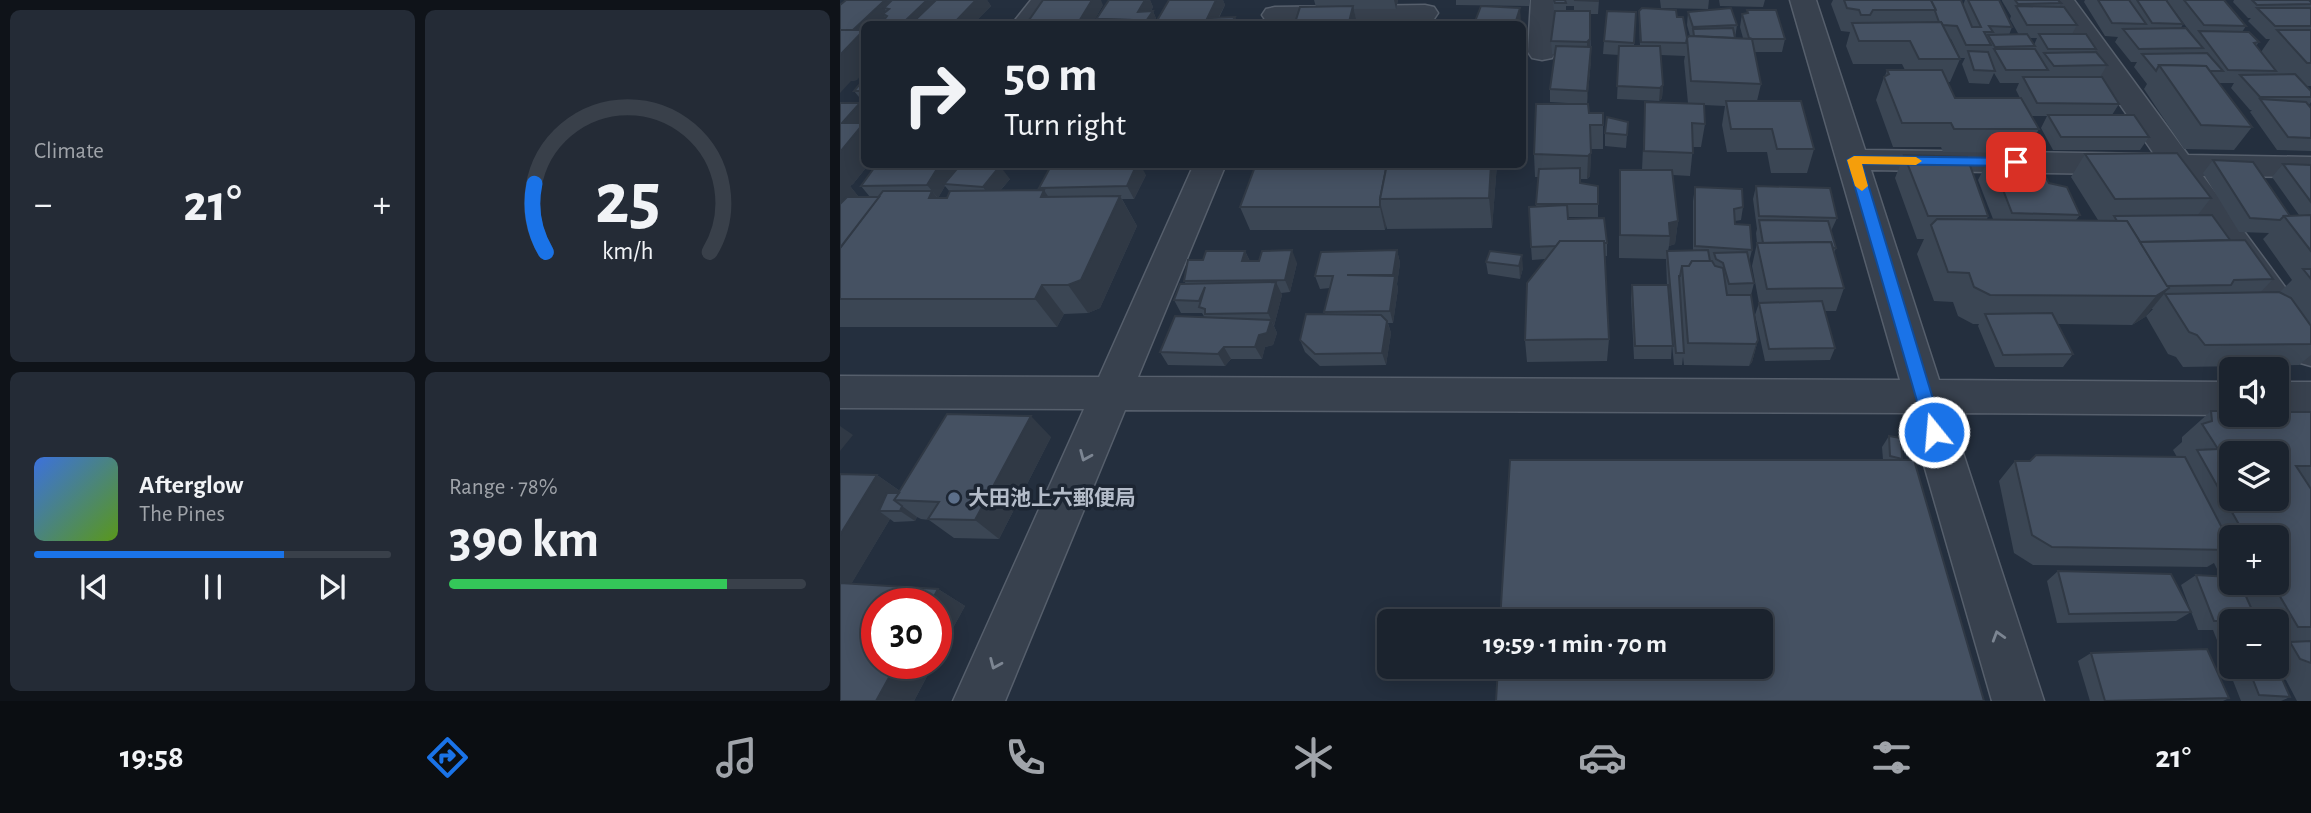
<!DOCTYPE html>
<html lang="en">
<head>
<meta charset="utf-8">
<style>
	:root { --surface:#1b232e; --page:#242b36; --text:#f1f3f6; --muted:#a0a4aa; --line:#39404a; --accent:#1a73e8 }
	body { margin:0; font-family:"Alegreya Sans","Noto Sans JP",sans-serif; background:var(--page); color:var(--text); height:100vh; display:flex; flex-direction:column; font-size:26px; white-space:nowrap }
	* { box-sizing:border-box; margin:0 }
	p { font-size:23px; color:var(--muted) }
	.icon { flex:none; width:38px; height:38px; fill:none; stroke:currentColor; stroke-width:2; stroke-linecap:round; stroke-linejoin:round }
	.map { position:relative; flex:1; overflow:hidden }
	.details { display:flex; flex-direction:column; gap:10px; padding:10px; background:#0f1319; width:840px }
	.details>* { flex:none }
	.banner { position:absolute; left:21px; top:21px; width:665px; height:147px; border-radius:10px; box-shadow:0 4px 18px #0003,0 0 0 2px var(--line); background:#1b232e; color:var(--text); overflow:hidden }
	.tools { position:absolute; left:1379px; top:357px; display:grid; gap:14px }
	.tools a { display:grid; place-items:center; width:70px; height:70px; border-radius:10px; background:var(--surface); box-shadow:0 4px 18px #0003,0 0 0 2px var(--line); font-size:35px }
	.speed { position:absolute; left:21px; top:588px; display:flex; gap:14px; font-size:35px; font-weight:700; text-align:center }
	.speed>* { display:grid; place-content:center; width:91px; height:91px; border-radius:50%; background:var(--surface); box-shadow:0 4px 18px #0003,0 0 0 2px var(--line); line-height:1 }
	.speed .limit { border:10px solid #d22; background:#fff; color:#111 }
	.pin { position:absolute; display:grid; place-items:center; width:60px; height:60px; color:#fff; margin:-30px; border-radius:14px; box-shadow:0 4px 10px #0006 }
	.me { position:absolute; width:77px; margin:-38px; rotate:343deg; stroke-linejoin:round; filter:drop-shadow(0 0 5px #0008) }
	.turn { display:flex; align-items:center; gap:24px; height:147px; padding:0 28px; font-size:32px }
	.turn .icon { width:91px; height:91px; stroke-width:2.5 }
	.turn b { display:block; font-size:49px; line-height:60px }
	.big { font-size:52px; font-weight:600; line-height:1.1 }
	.details .card { flex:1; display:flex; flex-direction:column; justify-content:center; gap:10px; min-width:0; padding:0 24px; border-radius:10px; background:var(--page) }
	.details .dial { align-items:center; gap:0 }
	.dial svg { height:182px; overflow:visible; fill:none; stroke:var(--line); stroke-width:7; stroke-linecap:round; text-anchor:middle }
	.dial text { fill:var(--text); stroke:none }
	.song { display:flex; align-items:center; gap:21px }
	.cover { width:84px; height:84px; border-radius:10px; background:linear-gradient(135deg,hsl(220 70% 55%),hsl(90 70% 35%)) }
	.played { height:7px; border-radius:4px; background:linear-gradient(90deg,var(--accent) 70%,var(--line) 70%) }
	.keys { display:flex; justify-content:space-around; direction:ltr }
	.heat { display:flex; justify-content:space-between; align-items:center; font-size:38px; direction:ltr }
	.charge { height:10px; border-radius:5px; background:linear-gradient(90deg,#34c759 78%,var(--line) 0) }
	.details .tiles { flex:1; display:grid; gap:10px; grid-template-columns:repeat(2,1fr) }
	.trip { position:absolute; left:537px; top:609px; width:396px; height:70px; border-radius:10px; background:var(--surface); box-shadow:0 4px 18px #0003,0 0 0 2px var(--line); font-weight:600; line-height:70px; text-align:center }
	.dock { display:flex; height:112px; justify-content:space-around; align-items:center; background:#0b0e12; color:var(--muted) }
	.dock .icon { width:49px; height:49px }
	.dock .current { color:var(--accent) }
	.dock b { font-size:32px; color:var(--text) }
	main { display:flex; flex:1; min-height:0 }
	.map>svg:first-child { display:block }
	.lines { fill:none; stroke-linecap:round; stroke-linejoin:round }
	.minor-casing { stroke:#565f6c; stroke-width:3 }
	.minor { fill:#38414e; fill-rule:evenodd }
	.wall { fill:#3b4654; fill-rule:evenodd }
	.shaded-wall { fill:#303945 }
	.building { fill:#455162; stroke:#303945; stroke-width:2; fill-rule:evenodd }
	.oneway { stroke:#7c8592 }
	.route { fill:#1a73e8; stroke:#114b97; stroke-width:2 }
	.slow { fill:#f59e0b }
	.service-dot { fill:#5c6f8a; stroke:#1d2633; stroke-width:2.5 }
	.labels { text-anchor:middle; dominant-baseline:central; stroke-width:7; stroke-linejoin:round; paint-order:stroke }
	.poi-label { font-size:21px; font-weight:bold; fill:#b4bcc9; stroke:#1d2633; text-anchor:start }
</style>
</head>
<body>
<main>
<section class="details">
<div class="tiles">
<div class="card"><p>Climate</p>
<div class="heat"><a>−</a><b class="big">21°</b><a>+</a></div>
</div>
<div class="card dial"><svg viewBox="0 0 100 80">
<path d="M14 69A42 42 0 1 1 86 69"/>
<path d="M14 69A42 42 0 0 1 9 39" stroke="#1a73e8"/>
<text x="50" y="56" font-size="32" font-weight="700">25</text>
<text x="50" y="72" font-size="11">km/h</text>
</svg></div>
<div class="card">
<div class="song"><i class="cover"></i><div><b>Afterglow</b><p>The Pines</p></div></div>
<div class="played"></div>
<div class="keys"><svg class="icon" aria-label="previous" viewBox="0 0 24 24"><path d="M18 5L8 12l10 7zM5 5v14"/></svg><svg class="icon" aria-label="pause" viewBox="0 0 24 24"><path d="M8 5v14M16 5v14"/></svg><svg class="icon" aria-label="next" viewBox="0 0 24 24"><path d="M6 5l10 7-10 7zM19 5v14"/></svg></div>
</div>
<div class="card"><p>Range · 78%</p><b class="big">390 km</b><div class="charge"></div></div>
</div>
</section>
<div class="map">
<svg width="1471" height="701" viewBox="0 0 1471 701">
	<rect width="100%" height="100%" fill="#242f3e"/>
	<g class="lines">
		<g class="minor-casing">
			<g id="minor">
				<path d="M191,0H218L199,24H172Z"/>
				<path d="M691,0H717L716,52L712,58L702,60L692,58L688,52Z"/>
				<path d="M950,0H976L1025,150L1314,154L1208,0H1234L1348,155L1471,157V177L1363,176L1471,322V366L1457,362L1329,175L1031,170L1099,380L1391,382V415L1110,413L1204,701H1152L1069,413L285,410L165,701H113L244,409L0,408V376L259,377L354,164H386L298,377L1060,380Z"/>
				<path d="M585,5L594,7L598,13L594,19L435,23L426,21L422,15L426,9L435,7Z"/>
				<path d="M1437,382H1471V416L1437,414Z"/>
			</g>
		</g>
		<use href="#minor" class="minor"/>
	</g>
	<g class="wall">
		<path d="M6,0H147L151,6L133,24H47L45,21L42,24H24L17,80L11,81Z"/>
		<path d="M269,0H310L313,7L311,11H313L317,21L329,0H383L385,5L379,18L395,17L397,24H253Z"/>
		<path d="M474,0H558L556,9H514L516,19L515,24H456L455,23L476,7Z"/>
		<path d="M616,0H690L689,6L616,5Z"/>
		<path d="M713,0H759L758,14H750L751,60L747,104L749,113L763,125V149H751L750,176L747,179H740V183L758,186V217H728V219L767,243V256H765L769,339L767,361L687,362L685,340L705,259L692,260L691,247L696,207L698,177H695L694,154L745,104L710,102V89L715,54H712L711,41L714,13ZM726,6H734V11H726Z"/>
		<path d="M820,0H869L868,9L821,8Z"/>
		<path d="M879,0H925L923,7L880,6Z"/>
		<path d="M993,0H1121L1123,5L1125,0H1159L1172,27L1169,35H1179L1170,19L1171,16L1162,1V0H1218L1221,3L1219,7L1237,25L1232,34L1256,49L1254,52L1267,65L1260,77L1279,104L1272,115L1309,137L1300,150H1213L1201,128L1207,116H1191L1199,129L1186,153L1103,152L1101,147H1053L1036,100L1044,77L1045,76L1047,70H1065L1062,64H1013L1006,46L1010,32L1001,31L991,4ZM1190,38H1197L1194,45ZM1110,39H1111L1120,58H1125L1122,64L1129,83L1149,84L1154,73L1160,83H1179L1176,90L1180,98H1115L1107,82H1110L1120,59Z"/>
		<path d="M1245,0H1326L1343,24L1341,28L1354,37L1327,1L1328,0H1384L1406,26L1402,32L1419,42L1416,46L1421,52L1430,39H1426L1408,21L1411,18H1408L1393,2L1394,0H1469L1471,2V86H1466L1471,91V102L1469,105L1471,108V151L1437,150L1410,112L1412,110H1410L1391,88L1394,83H1379L1412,127L1394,150L1344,149L1304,89L1307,84L1294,67L1297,62H1291L1275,42L1278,37L1265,36L1244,2Z"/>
		<path d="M263,5L252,24H188L187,23Z"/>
		<path d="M907,10L945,39L942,52H915L921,84L917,101L974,149L967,173H931L927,152H887L882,125L885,106L864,105L865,124L861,147H853L850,176L833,175L838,221L835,244L829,246L828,251L853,250V201L855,187L903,207L901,220L895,221V224L912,250L909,262L914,283L911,295L918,340L912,362L909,366L844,365L843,357L842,365H834L832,344L831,359H794L791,298L792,285H827L826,259L779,258V194L780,170H802L805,102L848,103L844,61L845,56L821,55L823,85L822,98L819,101L777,99L779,55L763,54L764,41L796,12L794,46H800L799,24V11L837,17L847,38L850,36L847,25L848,12L897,25L895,38H903L900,27L902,14L907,13Z"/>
		<path d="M24,79V103L14,91Z"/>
		<path d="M0,103L24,164H29L13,184L10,186L18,196V197H30L21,186L118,167L112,175L170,179L160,191L200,190L199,188L306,175L294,199H282L297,226L260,308L248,313L224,314L217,327H0ZM105,186L110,192L107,198H98Z"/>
		<path d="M788,122L786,148L765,146V133Z"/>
		<path d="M1245,154L1371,198L1357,216L1390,240L1433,279L1420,293L1441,294L1440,292L1452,280L1423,239L1429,233L1399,232L1363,173L1373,160L1450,216L1459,215L1432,177L1443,164L1471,165V355L1459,365L1343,367L1336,357L1328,354L1306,316L1313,309H1311L1305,317L1292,325L1218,324L1233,354L1223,367H1155L1138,326L1139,324H1133L1118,316L1113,302L1094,301L1077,254L1084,239H1077L1055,178L1064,155L1148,216L1147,219H1153L1138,180L1150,156L1209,183L1240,215L1236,220H1258L1231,177Z"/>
		<path d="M657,164L652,228L547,229L546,225L545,230H410L400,207Z"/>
		<path d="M916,186L997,218L991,231L996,248L994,253L1004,288L996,311H985L995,348L990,360L925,361L915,315L919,303L912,266L917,243L916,233L917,229L913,199Z"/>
		<path d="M557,250L560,263L557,284L558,289L553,323H548L551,333L546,365L480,366L465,352L460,340L485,314L484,312L490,288L480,289L475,276Z"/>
		<path d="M405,251L410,261L457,263L450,292L441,293L442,295L434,326L437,333L433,345L425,347L422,359H391L385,366L328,365L320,352L365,318L362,313H341L334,300L346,284L344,281L363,260Z"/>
		<path d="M650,251L683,268L680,279L648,274L646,262Z"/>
		<path d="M1371,411L1471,412V701H1457L1446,680L1442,678L1450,697L1441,701H1401L1373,630H1358L1341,585L1356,575L1381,577L1374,563L1367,567L1193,565L1174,553L1159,481L1175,461L1337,457L1333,450L1342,442V437ZM1391,537H1437V583H1391ZM1391,621H1437V646H1441L1437,648V667H1391Z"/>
		<path d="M1049,436L1062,459L1144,701L1043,460L1042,447Z"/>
		<path d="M211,437L159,539L114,538L89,520L81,519L77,517L75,521L54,522L50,519L11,584L98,589L125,606L96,659V604L37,663H94L74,701H0V474L37,475L60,491Z"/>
		<path d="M1218,571L1351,612L1336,621L1217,623L1207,581Z"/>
		<path d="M1251,653L1389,698L1383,701H1250L1238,661Z"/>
	</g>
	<g class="shaded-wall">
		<path d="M45,0H52L49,9L44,8L50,17L43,14L47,20L42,24H24V72L17,80L11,81L0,93V55L9,34Z"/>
		<path d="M87,0H97L83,24H67L65,21Z"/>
		<path d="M136,0H147L151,6L133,24H113Z"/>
		<path d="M252,0H261L263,5L252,24H239L238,23Z"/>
		<path d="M305,0H310L313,7L304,24L298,12Z"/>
		<path d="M376,0H383L385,5L375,24H365V23Z"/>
		<path d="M554,0H558L556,9Z"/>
		<path d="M513,6L516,19L515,24H510L509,22Z"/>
		<path d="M680,8L681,21L680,24H675Z"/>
		<path d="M313,11L318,24H304Z"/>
		<path d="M395,17L397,24H391Z"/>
		<path d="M750,39V52L747,55V42Z"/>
		<path d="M751,47V60L747,104V91Z"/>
		<path d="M823,85L822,98L819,101L820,88Z"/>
		<path d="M20,103L24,108V164H29L13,184L10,186L18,196L7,212L0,205V152L2,123Z"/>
		<path d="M751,153L750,176L747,179L748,156Z"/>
		<path d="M100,164H116L118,167L106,185L104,184L105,186L98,198L87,185Z"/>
		<path d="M297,164H300L306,175L294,199L287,186Z"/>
		<path d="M651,164H657L652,228L649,198Z"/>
		<path d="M160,166L170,179L152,200L143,187Z"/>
		<path d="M204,190L223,220L201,197Z"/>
		<path d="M92,191L115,220L89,198Z"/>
		<path d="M280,196L297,226L260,308L248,313L228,285Z"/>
		<path d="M540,202L546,225L545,230L540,207Z"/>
		<path d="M838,221L835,244L829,246L830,236L829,223Z"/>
		<path d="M452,250L457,263L450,292L445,280Z"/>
		<path d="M557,250L560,263L557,284L558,289L553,323L550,311L554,281L553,275Z"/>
		<path d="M405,251L411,264L402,261Z"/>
		<path d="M682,255L683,268L680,279L679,266Z"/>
		<path d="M436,282L442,295L434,326L428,313Z"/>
		<path d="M202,285L224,314L217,327L195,299Z"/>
		<path d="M1329,288L1305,317L1292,325L1316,296Z"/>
		<path d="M431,320L437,333L433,345L425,347L422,359L415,347L419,335Z"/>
		<path d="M547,321L551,333L546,365L542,353Z"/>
		<path d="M918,340L912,362L909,366L916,344Z"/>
		<path d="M384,347L391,359L385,366L378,354Z"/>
		<path d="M191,416L211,437L159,539L135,520Z"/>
		<path d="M0,426L13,435L0,451Z"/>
		<path d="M37,475L64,494L39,511L50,519L3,598L0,639V535Z"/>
		<path d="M62,506L77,517L75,521L60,511Z"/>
		<path d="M98,589L125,606L96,659V604H90Z"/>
		<path d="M57,663H94L74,701H36Z"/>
	</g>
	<g class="building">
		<path d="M6,0H45L13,30H0V5Z"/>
		<path d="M52,0H87L65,21L44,20L47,16L43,14L49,9L44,8Z"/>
		<path d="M96,0H136L113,24H71Z"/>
		<path d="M203,0H252L238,23H187Z"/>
		<path d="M269,0H305L298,12L313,11L304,24H293L291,20L258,19L253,24Z"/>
		<path d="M329,0H376L365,23L315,24Z"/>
		<path d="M714,0H725L726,3H715Z"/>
		<path d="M734,0H758V1Z"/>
		<path d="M1004,0H1091L1096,10H1033L1030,15H1021L1019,10L1007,8Z"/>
		<path d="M1091,0H1121L1132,27H1141L1128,0H1159L1172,27L1149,26L1153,32H1144L1151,45H1126L1117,26L1103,25L1101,22H1099L1095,11L1096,10Z"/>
		<path d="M1175,0H1218L1221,3L1178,4Z"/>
		<path d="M1258,0H1289L1306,24L1272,23Z"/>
		<path d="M1297,0H1326L1343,24L1312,23Z"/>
		<path d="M1344,0H1384L1406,26L1364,25Z"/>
		<path d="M1412,0H1469L1471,2V4L1417,5Z"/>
		<path d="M513,6L509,22L455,23L460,7Z"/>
		<path d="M641,6L680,8L675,24H634Z"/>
		<path d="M1176,6L1224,7L1237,25H1187Z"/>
		<path d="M802,8L836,10L837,17H843L847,38L846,43L801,42L799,11Z"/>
		<path d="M891,8L897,25L853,27L848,12Z"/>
		<path d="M1417,8H1470L1471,9V26H1435Z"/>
		<path d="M907,10H936L945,39H912L909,38L902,14L908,13Z"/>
		<path d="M715,11H750V39L747,42L711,41Z"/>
		<path d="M767,11L796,12L794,43L764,41Z"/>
		<path d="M395,17L391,24H366L370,18Z"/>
		<path d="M258,19L291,20L287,24H254Z"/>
		<path d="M1101,22L1120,59H1079L1070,41H1019L1012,23Z"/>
		<path d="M893,28L895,38L854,36L853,29Z"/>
		<path d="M1346,28L1363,48L1299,49L1283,29Z"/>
		<path d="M0,30H24L0,55Z"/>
		<path d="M1437,30H1471V63H1467Z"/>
		<path d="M1359,31L1409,32L1419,42L1414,43L1436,71L1388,70Z"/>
		<path d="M1187,34L1195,46L1155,47L1148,35Z"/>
		<path d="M1199,34H1246L1256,49H1208Z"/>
		<path d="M849,36L912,39L921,84L851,81L847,38Z"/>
		<path d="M716,46L751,47L747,91L710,89Z"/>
		<path d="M779,46H820L823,85L820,88L777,86Z"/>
		<path d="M1154,49H1195L1208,70H1166Z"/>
		<path d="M1128,51L1148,52L1155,71L1134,70Z"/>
		<path d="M1256,52L1267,65L1214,66L1204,53Z"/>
		<path d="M1367,53L1383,71H1370L1366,66L1319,65L1316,71L1302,54Z"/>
		<path d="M1319,65L1366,66L1412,127L1361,125Z"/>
		<path d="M1047,70H1102L1115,98H1181L1199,129H1114L1111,123H1062L1044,77L1049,74Z"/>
		<path d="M1455,74L1471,91V97H1420L1400,75Z"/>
		<path d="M1183,77H1262L1279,104L1197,103Z"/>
		<path d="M24,79V91H14Z"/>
		<path d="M1420,99L1466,102L1471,108V138L1448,137Z"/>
		<path d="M886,101H961L974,149H937L932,129H891Z"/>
		<path d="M805,102L864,104L865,124L852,123L853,153L804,151Z"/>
		<path d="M0,103H20L2,123H24L0,152Z"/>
		<path d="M696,104H748L749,113H763V125H750L751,153L748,156L694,154Z"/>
		<path d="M1208,115H1294L1309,137H1221Z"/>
		<path d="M767,117L788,122L787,135L765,133Z"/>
		<path d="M1337,153L1371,198L1275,199L1245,154Z"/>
		<path d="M1064,155L1127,157L1148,216H1088Z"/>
		<path d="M1150,156L1195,157L1209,183L1227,187L1240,215L1172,213Z"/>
		<path d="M1373,160L1413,162L1450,216H1444L1440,220L1410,218Z"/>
		<path d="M37,164H100L87,185L21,186Z"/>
		<path d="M121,164H143L160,166L143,187L104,184Z"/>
		<path d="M212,164H297L287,186L199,188Z"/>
		<path d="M416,164H547L540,199V207H400Z"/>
		<path d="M547,164H651L649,198L540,199Z"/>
		<path d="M1443,164L1471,165V202Z"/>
		<path d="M740,168V183L758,186V204H696L699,169Z"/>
		<path d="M780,170H832L838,221L829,223L830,236L780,235Z"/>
		<path d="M916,186L990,188L997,218L919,216Z"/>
		<path d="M855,187L902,189L903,207L894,209L895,224L910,225L912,250L855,246Z"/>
		<path d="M204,190L201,197L280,196L241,280L228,285H202L195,299H0V248L43,191H92L89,198H107L110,191Z"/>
		<path d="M7,197H39L0,248V204Z"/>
		<path d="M727,205L728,219L764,218L767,243H764V241H720L716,246L691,247L689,207Z"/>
		<path d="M1372,215L1390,240L1300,242L1287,221H1277L1274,216Z"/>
		<path d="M1471,215V251L1444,216Z"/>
		<path d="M1097,219L1287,221L1329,288L1316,296L1150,295L1134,287L1129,273L1108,272L1091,225Z"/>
		<path d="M919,220L988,221L996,248H993L991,242L923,243Z"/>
		<path d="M1405,240L1433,279L1394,280L1391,285L1327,286L1300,242Z"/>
		<path d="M720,241H764L769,339L685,340L687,283Z"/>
		<path d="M991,242L1004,288L927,289L917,243Z"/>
		<path d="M452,250L445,280L344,281L348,260H363L366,251H405L402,261H419L422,251Z"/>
		<path d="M557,250L553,275H507L555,276L550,311L484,312L493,276H475L481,252Z"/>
		<path d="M868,250L870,261H852L849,266H842L840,276H839L844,353H836L827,251Z"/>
		<path d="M650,251L682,255L679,266L646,262Z"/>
		<path d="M907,252L914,283L889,284L883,263L876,259L874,253Z"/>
		<path d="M852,261H872L875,266L883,268L887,295H911L918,340L916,344L848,343L842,266H849Z"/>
		<path d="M1463,269H1471V279Z"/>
		<path d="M436,282L428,313L365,314V309L359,307L365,287L359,301L334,300L340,284Z"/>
		<path d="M792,285H828L833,346H795Z"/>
		<path d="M1439,292L1451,298L1471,326V344L1365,345L1357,335L1349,332L1325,294Z"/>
		<path d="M982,301L995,348L929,349L919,303Z"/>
		<path d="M1212,313L1233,354L1163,355L1145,314Z"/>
		<path d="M466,314L541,315L547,321L542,353L475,354L460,340Z"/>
		<path d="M335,316L431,320L427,333L419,335L415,347H384L378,354L320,352Z"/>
		<path d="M1371,411H1391V415H1437V412H1471V466H1456L1471,489V627H1458L1432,583H1437V537H1406L1357,450L1378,449L1362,424L1372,421ZM1391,453H1437V499H1391Z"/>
		<path d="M107,414L191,416L135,520L88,519L99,502L54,500Z"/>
		<path d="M1049,436L1061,438L1062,459L1050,456Z"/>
		<path d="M1196,455L1345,457L1391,545V550L1212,547L1192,535L1175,461H1190Z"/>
		<path d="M670,460H1074L1144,701H656L658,667H920V621H660Z"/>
		<path d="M0,474L37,475L0,535Z"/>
		<path d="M47,493H59L54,500L62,506L60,511H39Z"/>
		<path d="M1218,571L1331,574L1351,612L1229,614Z"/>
		<path d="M1356,575L1391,577V583H1400L1417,621H1391V627L1389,621H1374Z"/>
		<path d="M0,583L98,589L90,604H37V663H57L36,701H0Z"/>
		<path d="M1471,641V663L1460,659L1450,642Z"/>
		<path d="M1367,649L1389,698L1265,701L1251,653Z"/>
		<path d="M1408,667H1437L1450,697L1419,695Z"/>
	</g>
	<defs><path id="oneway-chevron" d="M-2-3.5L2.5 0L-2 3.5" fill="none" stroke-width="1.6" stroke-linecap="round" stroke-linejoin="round" transform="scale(1.75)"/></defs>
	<g class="oneway">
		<use href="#oneway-chevron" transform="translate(245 456) rotate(113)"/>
		<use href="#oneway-chevron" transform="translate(1158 636) rotate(-107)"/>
		<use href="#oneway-chevron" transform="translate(155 664) rotate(113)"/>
	</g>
	<path class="route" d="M1014,156L1176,158L1183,162L1176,166L1022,164L1103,432L1100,438L1094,440L1088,438L1086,432L1007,160Z"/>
	<path class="slow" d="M1014,156L1076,157L1082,161L1076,165L1022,164L1028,186L1022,191L1015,186L1007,160Z"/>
	<circle class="service-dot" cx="114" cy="498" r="7"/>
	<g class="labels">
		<g class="poi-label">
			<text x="128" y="498">大田池上六郵便局</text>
		</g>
	</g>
</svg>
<div class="tools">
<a><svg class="icon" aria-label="sound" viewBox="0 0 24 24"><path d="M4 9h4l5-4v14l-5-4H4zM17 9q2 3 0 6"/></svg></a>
<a><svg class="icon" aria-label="layers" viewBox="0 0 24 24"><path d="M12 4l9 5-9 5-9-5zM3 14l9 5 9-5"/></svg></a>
<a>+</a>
<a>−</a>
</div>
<div class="speed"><div class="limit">30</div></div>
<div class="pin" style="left:1176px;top:162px;background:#d93025"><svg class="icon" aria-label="arrive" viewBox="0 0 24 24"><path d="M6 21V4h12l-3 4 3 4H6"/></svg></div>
<svg class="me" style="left:1094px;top:432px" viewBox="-20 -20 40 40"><circle r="17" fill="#1a73e8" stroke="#fff" stroke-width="3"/><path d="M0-11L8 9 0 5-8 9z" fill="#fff"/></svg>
<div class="trip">19:59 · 1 min · 70 m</div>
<div class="banner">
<div class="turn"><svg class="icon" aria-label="right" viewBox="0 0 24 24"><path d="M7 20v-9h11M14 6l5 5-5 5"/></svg><div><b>50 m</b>Turn right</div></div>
</div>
</div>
</main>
<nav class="dock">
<b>19:58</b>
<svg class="icon current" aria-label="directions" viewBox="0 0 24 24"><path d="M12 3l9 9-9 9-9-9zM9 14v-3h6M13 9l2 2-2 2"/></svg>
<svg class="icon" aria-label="music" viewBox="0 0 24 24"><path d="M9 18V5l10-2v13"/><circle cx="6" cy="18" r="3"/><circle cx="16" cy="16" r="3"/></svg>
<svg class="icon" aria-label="phone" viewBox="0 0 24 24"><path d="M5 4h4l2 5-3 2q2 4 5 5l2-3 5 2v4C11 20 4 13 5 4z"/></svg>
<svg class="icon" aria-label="climate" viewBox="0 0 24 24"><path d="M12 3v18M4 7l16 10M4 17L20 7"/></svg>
<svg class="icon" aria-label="car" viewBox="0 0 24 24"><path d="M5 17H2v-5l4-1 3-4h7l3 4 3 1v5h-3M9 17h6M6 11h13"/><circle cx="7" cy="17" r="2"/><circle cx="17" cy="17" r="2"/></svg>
<svg class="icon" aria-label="filters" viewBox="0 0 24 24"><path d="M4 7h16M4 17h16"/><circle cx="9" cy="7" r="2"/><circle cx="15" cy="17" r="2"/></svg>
<b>21°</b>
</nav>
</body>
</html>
